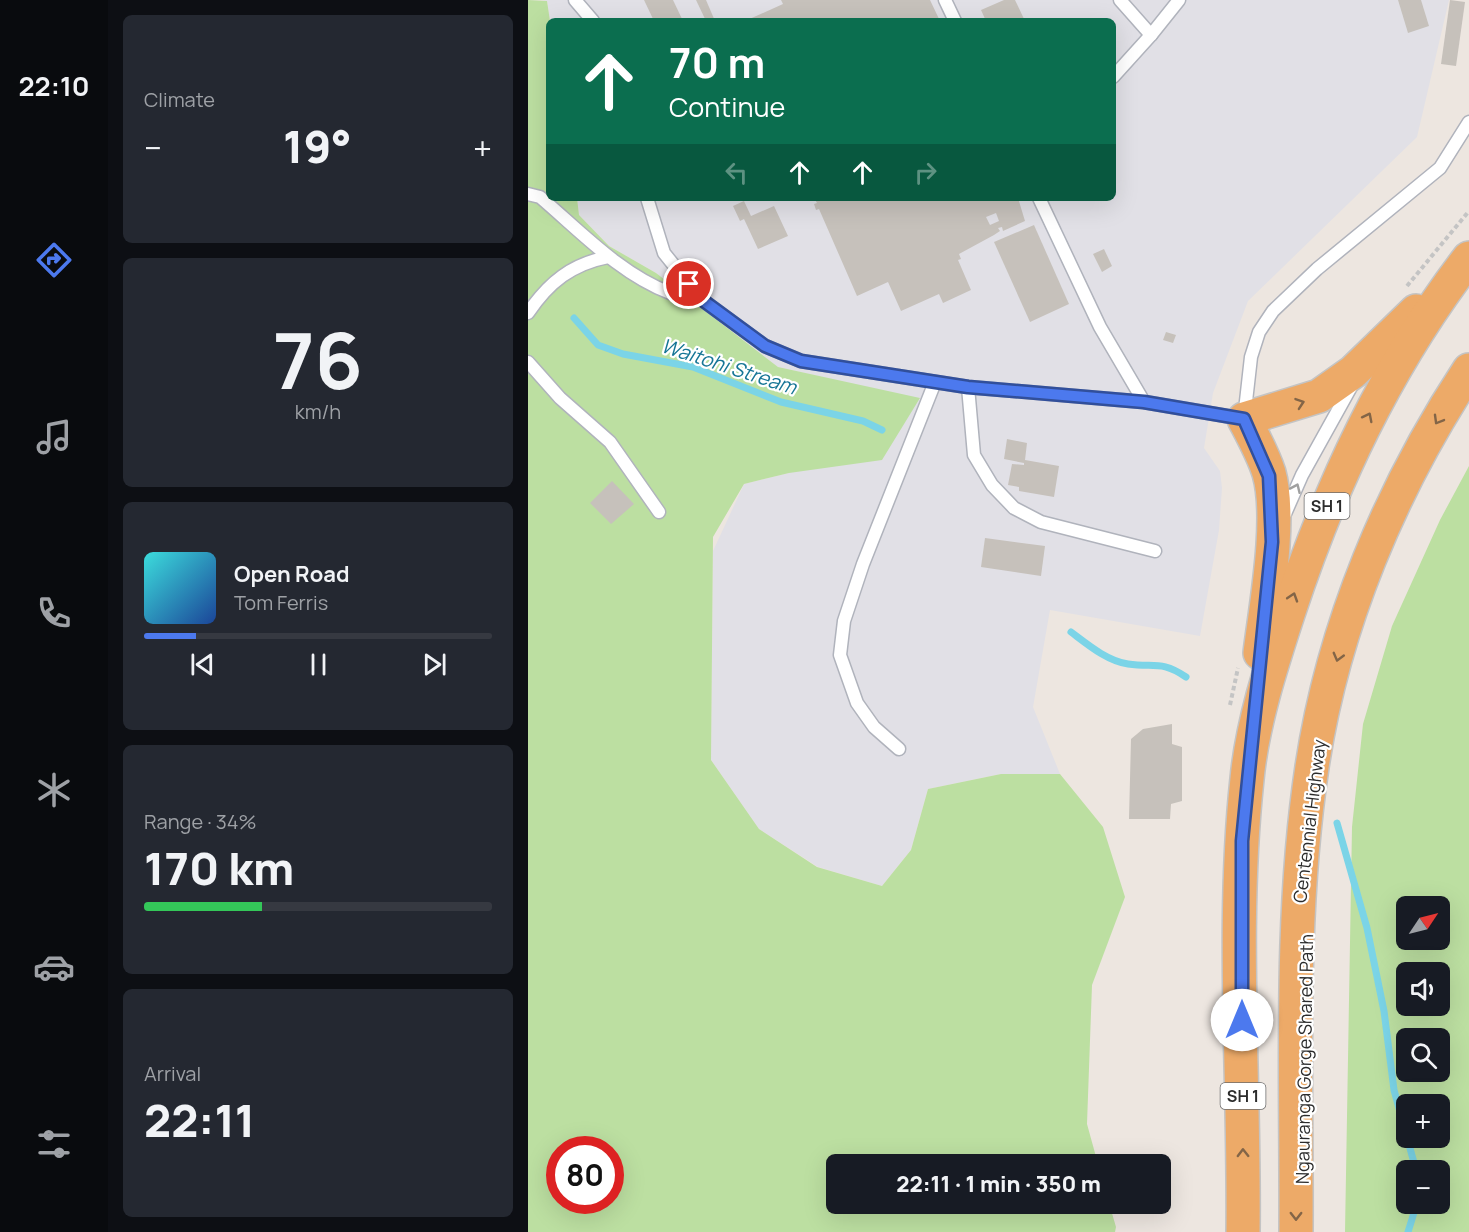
<!DOCTYPE html>
<html lang="en">
<head>
<meta charset="utf-8">
<style>
	:root { --surface:#171b24; --page:#242831; --text:#f1f3f6; --muted:#9ea1a6; --line:#363941; --accent:#4c79ee }
	body { margin:0; font-family:Manrope,sans-serif; background:var(--page); color:var(--text); height:100vh; display:flex; flex-direction:column; font-size:22px; white-space:nowrap }
	* { box-sizing:border-box; margin:0 }
	p { font-size:20px; color:var(--muted) }
	.icon { flex:none; width:33px; height:33px; fill:none; stroke:currentColor; stroke-width:2; stroke-linecap:round; stroke-linejoin:round }
	.map { position:relative; flex:1; overflow:hidden }
	.details { display:flex; flex-direction:column; gap:15px; padding:15px; background:#0d0f14; width:420px }
	.details>* { flex:none }
	.guide { position:absolute; left:18px; top:18px; width:570px; height:183px; border-radius:9px; box-shadow:0 6px 24px #0002; background:#0b6e4f; color:#fff; overflow:hidden }
	.needle { width:39px; rotate:55deg }
	.fabs { position:absolute; left:868px; top:896px; display:grid; gap:12px }
	.fabs a { display:grid; place-items:center; width:54px; height:54px; border-radius:9px; background:var(--surface); box-shadow:0 6px 24px #0002; font-size:30px }
	.speed { position:absolute; left:18px; top:1136px; display:flex; gap:12px; font-size:30px; font-weight:700; text-align:center }
	.speed>* { display:grid; place-content:center; width:78px; height:78px; border-radius:50%; background:var(--surface); box-shadow:0 6px 24px #0002; line-height:1 }
	.speed .limit { border:9px solid #d22; background:#fff; color:#111 }
	.pin { position:absolute; display:grid; place-items:center; width:51px; height:51px; color:#fff; margin:-26px; border:3px solid #fff; border-radius:50%; box-shadow:0 2px 6px #0007 }
	.me { position:absolute; width:66px; margin:-33px; rotate:0deg; stroke-linejoin:round; filter:drop-shadow(0 0 4px #0008) }
	.turn { display:flex; align-items:center; gap:21px; height:126px; padding:0 24px; font-size:27px }
	.turn .icon { width:78px; height:78px; stroke-width:2.5 }
	.turn b { display:block; font-size:42px; line-height:51px }
	.lanes { display:flex; align-items:center; height:57px; padding:0 24px; background:#0003; justify-content:center; gap:30px; direction:ltr }
	.lanes .off { opacity:.35 }
	.big { font-size:45px; font-weight:800; line-height:1.1 }
	.details .tile { flex:1; display:flex; flex-direction:column; justify-content:center; gap:9px; min-width:0; padding:0 21px; border-radius:9px; background:var(--page) }
	.details .dial { align-items:center; gap:0 }
	.dial b { font-size:78px; line-height:1 }
	.song { display:flex; align-items:center; gap:18px }
	.cover { width:72px; height:72px; border-radius:9px; background:linear-gradient(135deg,hsl(180 70% 55%),hsl(220 70% 35%)) }
	.played { height:6px; border-radius:3px; background:linear-gradient(90deg,var(--accent) 15%,var(--line) 15%) }
	.keys { display:flex; justify-content:space-around; direction:ltr }
	.heat { display:flex; justify-content:space-between; align-items:center; font-size:33px; direction:ltr }
	.charge { height:9px; border-radius:4px; background:linear-gradient(90deg,#34c759 34%,var(--line) 0) }
	.trip { position:absolute; left:298px; top:1154px; width:345px; height:60px; border-radius:9px; background:var(--surface); box-shadow:0 6px 24px #0002; font-weight:800; line-height:60px; text-align:center }
	main { display:flex; flex:1; min-height:0 }
	.tab-bar { display:flex; flex-direction:column; width:108px; justify-content:space-around; align-items:center; background:#090b0e; color:var(--muted) }
	.tab-bar .icon { width:42px; height:42px }
	.tab-bar .selected { color:var(--accent) }
	.tab-bar b { font-size:27px; color:var(--text) }
	.map>svg:first-child { display:block }
	.industrial { fill:#e1e0e6 }
	.green { fill:#bcdfa1; fill-rule:evenodd }
	.lines { fill:none; stroke-linecap:round; stroke-linejoin:round }
	.stream { stroke:#7bd4e7; stroke-width:7 }
	.building { fill:#c6c1bb; fill-rule:evenodd }
	.service-casing { stroke:#b0b3bc; stroke-width:15 }
	.trunk-casing { stroke:#c4c4c4; stroke-width:36 }
	.path { stroke:#c4c4c4; stroke-width:4; stroke-dasharray:4.5 3; stroke-linecap:butt }
	.service { stroke:#fff; stroke-width:12 }
	.trunk { stroke:#edaa68; stroke-width:33 }
	.oneway { stroke:#836547 }
	.oneway2 { stroke:#a0a0a0 }
	.route-casing { stroke:#314f9b; stroke-width:15 }
	.route { stroke:#4c79ee; stroke-width:10 }
	.labels { text-anchor:middle; dominant-baseline:central; stroke-width:4.5; stroke-linejoin:round; paint-order:stroke }
	.shield { fill:#fff; stroke:#6b6b6b; stroke-width:1.5 }
	.shield-label { font-size:16px; font-weight:bold; fill:#2c2c2c }
	.street-label { font-size:18px; fill:#2c2c2c; stroke:#fff }
	.water-label { font-size:20px; font-style:italic; fill:#177696; stroke:#fff }
</style>
</head>
<body>
<main>
<nav class="tab-bar">
<b>22:10</b>
<svg class="icon selected" aria-label="directions" viewBox="0 0 24 24"><path d="M12 3l9 9-9 9-9-9zM9 14v-3h6M13 9l2 2-2 2"/></svg>
<svg class="icon" aria-label="music" viewBox="0 0 24 24"><path d="M9 18V5l10-2v13"/><circle cx="6" cy="18" r="3"/><circle cx="16" cy="16" r="3"/></svg>
<svg class="icon" aria-label="phone" viewBox="0 0 24 24"><path d="M5 4h4l2 5-3 2q2 4 5 5l2-3 5 2v4C11 20 4 13 5 4z"/></svg>
<svg class="icon" aria-label="climate" viewBox="0 0 24 24"><path d="M12 3v18M4 7l16 10M4 17L20 7"/></svg>
<svg class="icon" aria-label="car" viewBox="0 0 24 24"><path d="M5 17H2v-5l4-1 3-4h7l3 4 3 1v5h-3M9 17h6M6 11h13"/><circle cx="7" cy="17" r="2"/><circle cx="17" cy="17" r="2"/></svg>
<svg class="icon" aria-label="filters" viewBox="0 0 24 24"><path d="M4 7h16M4 17h16"/><circle cx="9" cy="7" r="2"/><circle cx="15" cy="17" r="2"/></svg>
</nav>
<section class="details">
<div class="tile"><p>Climate</p>
<div class="heat"><a>−</a><b class="big">19°</b><a>+</a></div>
</div>
<div class="tile dial"><b>76</b><p>km/h</p></div>
<div class="tile">
<div class="song"><i class="cover"></i><div><b>Open Road</b><p>Tom Ferris</p></div></div>
<div class="played"></div>
<div class="keys"><svg class="icon" aria-label="previous" viewBox="0 0 24 24"><path d="M18 5L8 12l10 7zM5 5v14"/></svg><svg class="icon" aria-label="pause" viewBox="0 0 24 24"><path d="M8 5v14M16 5v14"/></svg><svg class="icon" aria-label="next" viewBox="0 0 24 24"><path d="M6 5l10 7-10 7zM19 5v14"/></svg></div>
</div>
<div class="tile"><p>Range · 34%</p><b class="big">170 km</b><div class="charge"></div></div>
<div class="tile"><p>Arrival</p><b class="big">22:11</b></div>
</section>
<div class="map">
<svg width="941" height="1232" viewBox="0 0 941 1232">
	<rect width="100%" height="100%" fill="#ede6e0"/>
	<path class="industrial" d="M14,0H921L889,137L720,301L685,393L676,448L692,471L694,488L691,530L672,636L522,610L505,707L532,774H473L400,789L383,850L354,886L290,867L231,829L183,760L185,551L216,484L261,473L392,399L250,367L128,273L81,246L51,215L49,198H585V21H22L19,1Z"/>
	<g class="green">
		<path d="M0,0L19,1L22,21L21,198H49L51,215L81,246L128,273L250,367L392,398L354,460L261,473L216,484L185,537L183,760L231,829L289,867L354,886L383,850L400,789L473,774H532L575,827L597,897L564,985L559,1124L570,1164H309V1203H581L588,1227L587,1232H0ZM32,1149H82V1200H32Z"/>
		<path d="M941,466V1232H817L824,827L835,724L864,626L912,520ZM879,906H912V939H879ZM879,972H912V1005H879ZM879,1038H912V1071H879ZM879,1104H912V1137H879ZM879,1170H912V1203H879Z"/>
	</g>
	<g class="lines">
		<g class="stream">
			<path d="M46,318L70,345L95,354L165,367L253,402L335,421L354,430"/>
			<path d="M543,632C559,644 579,661 600,664C626,668 633,660 658,677"/>
			<path d="M809,823L839,928L856,1011L866,1090L888,1170"/>
			<path d="M880,1232L889,1203"/>
		</g>
	</g>
	<g class="building">
		<path d="M116,0H145L155,21H126Z"/>
		<path d="M168,0H178L187,21H178Z"/>
		<path d="M253,0H402L412,21H217L255,4Z"/>
		<path d="M476,0H487L497,21H458L453,10Z"/>
		<path d="M870,0H893L901,26L880,33Z"/>
		<path d="M922,0L937,2L928,66L913,64Z"/>
		<path d="M286,198H490L497,221L475,231L474,227L470,228L472,231L466,235L431,254L433,259L430,260L443,290L415,303L411,294L373,311L360,282L329,296L291,209L288,210L286,204L289,203ZM468,213L471,221L462,225L458,217Z"/>
		<path d="M216,201L223,216L246,206L260,236L230,249L216,219L212,221L205,206Z"/>
		<path d="M506,225L541,304L502,322L466,242Z"/>
		<path d="M576,249L584,266L574,272L565,254Z"/>
		<path d="M638,332L648,335L645,343L635,340Z"/>
		<path d="M479,439L499,443L497,460L531,466L526,497L491,491V487L480,485L484,464L496,465V463L476,459Z"/>
		<path d="M84,481L106,504L83,524L62,503Z"/>
		<path d="M457,538L517,546L513,576L453,567Z"/>
		<path d="M644,724V744L654,747V801L643,804L642,819H601L603,739L615,729Z"/>
	</g>
	<g class="lines">
		<g class="service-casing">
			<g id="service">
				<path d="M47,0L65,21"/>
				<path d="M417,0L427,21"/>
				<path d="M592,0L623,35L651,0"/>
				<path d="M585,77L623,35"/>
				<path d="M0,194L12,197C52,231 92,274 142,293C151,297 163,298 173,299"/>
				<path d="M119,198L136,253L173,299L237,346L273,361L440,387L616,402L716,419L723,357L731,332L745,311L789,269L912,168L941,122"/>
				<path d="M511,198L572,327L616,402"/>
				<path d="M0,313C21,282 44,264 80,257"/>
				<path d="M0,362L32,398L82,442L131,512"/>
				<path d="M440,387L446,455L464,485L486,508L513,522L627,551"/>
				<path d="M756,516L774,475L824,385"/>
				<path d="M371,749L346,727L329,703L312,655L316,621L335,564L407,382"/>
			</g>
		</g>
		<g class="trunk-casing">
			<g id="trunk">
				<path d="M732,653C738,605 754,519 741,473C735,454 725,436 716,419L791,396L825,372L888,311"/>
				<path d="M715,1232C717,1083 703,927 719,779C724,725 743,666 760,614C802,486 858,366 941,258"/>
				<path d="M768,1232C769,1077 761,920 784,767C805,626 863,488 941,370"/>
			</g>
		</g>
		<g class="path">
			<path d="M879,286L941,211"/>
			<path d="M702,705L710,668"/>
		</g>
		<use href="#service" class="service"/>
		<use href="#trunk" class="trunk"/>
	</g>
	<defs><path id="oneway-chevron" d="M-2-3.5L2.5 0L-2 3.5" fill="none" stroke-width="1.6" stroke-linecap="round" stroke-linejoin="round" transform="scale(1.5)"/></defs>
	<g class="oneway">
		<use href="#oneway-chevron" transform="translate(772 403) rotate(-19)"/>
		<use href="#oneway-chevron" transform="translate(840 417) rotate(-63)"/>
		<use href="#oneway-chevron" transform="translate(910 420) rotate(120)"/>
		<use href="#oneway-chevron" transform="translate(765 597) rotate(-72)"/>
		<use href="#oneway-chevron" transform="translate(810 657) rotate(105)"/>
		<use href="#oneway-chevron" transform="translate(715 1153) rotate(-91)"/>
		<use href="#oneway-chevron" transform="translate(768 1216) rotate(90)"/>
	</g>
	<use class="oneway2" href="#oneway-chevron" transform="translate(768 488) rotate(-66)"/>
	<g class="lines">
		<g class="route-casing">
			<path id="route" d="M161,284L173,299L237,346L273,361L440,387L616,402L716,419L741,476L744,542L714,841V1020"/>
		</g>
		<use href="#route" class="route"/>
	</g>
	<g class="labels">
		<g class="shield">
			<rect x="776.5" y="493" width="45" height="26" rx="4.5"/>
			<rect x="692.5" y="1083" width="45" height="26" rx="4.5"/>
		</g>
		<g class="shield-label">
			<text x="799" y="506">SH 1</text>
			<text x="715" y="1096">SH 1</text>
		</g>
		<g class="street-label">
			<text transform="translate(781 821) rotate(-83)">Centennial Highway</text>
			<text transform="translate(776 1059) rotate(-89)">Ngauranga Gorge Shared Path</text>
		</g>
		<g class="water-label">
			<text transform="translate(201 366) rotate(18)">Waitohi Stream</text>
		</g>
	</g>
</svg>
<div class="fabs">
<a><svg class="needle" viewBox="-14 -14 28 28"><path d="M0-13l5 13h-10z" fill="#e53935"/><path d="M0 13l5-13h-10z" fill="#9ea1a6"/></svg></a>
<a><svg class="icon" aria-label="sound" viewBox="0 0 24 24"><path d="M4 9h4l5-4v14l-5-4H4zM17 9q2 3 0 6"/></svg></a>
<a><svg class="icon" aria-label="search" viewBox="0 0 24 24"><circle cx="10" cy="10" r="6"/><path d="M15 15l6 6"/></svg></a>
<a>+</a>
<a>−</a>
</div>
<div class="speed"><div class="limit">80</div></div>
<div class="pin" style="left:161px;top:284px;background:#d93025"><svg class="icon" aria-label="arrive" viewBox="0 0 24 24"><path d="M6 21V4h12l-3 4 3 4H6"/></svg></div>
<svg class="me" style="left:714px;top:1020px" viewBox="-20 -20 40 40"><circle r="19" fill="#fff"/><path d="M0-13L10 11 0 6-10 11z" fill="#4c79ee"/></svg>
<div class="trip">22:11 · 1 min · 350 m</div>
<div class="guide">
<div class="turn"><svg class="icon" aria-label="ahead" viewBox="0 0 24 24"><path d="M12 20V5M6 11l6-6 6 6"/></svg><div><b>70 m</b>Continue</div></div>
<div class="lanes"><svg class="icon off" aria-label="left" viewBox="0 0 24 24"><path d="M17 20v-9H6M10 6l-5 5 5 5"/></svg><svg class="icon" aria-label="ahead" viewBox="0 0 24 24"><path d="M12 20V5M6 11l6-6 6 6"/></svg><svg class="icon" aria-label="ahead" viewBox="0 0 24 24"><path d="M12 20V5M6 11l6-6 6 6"/></svg><svg class="icon off" aria-label="right" viewBox="0 0 24 24"><path d="M7 20v-9h11M14 6l5 5-5 5"/></svg></div>
</div>
</div>
</main>
</body>
</html>
